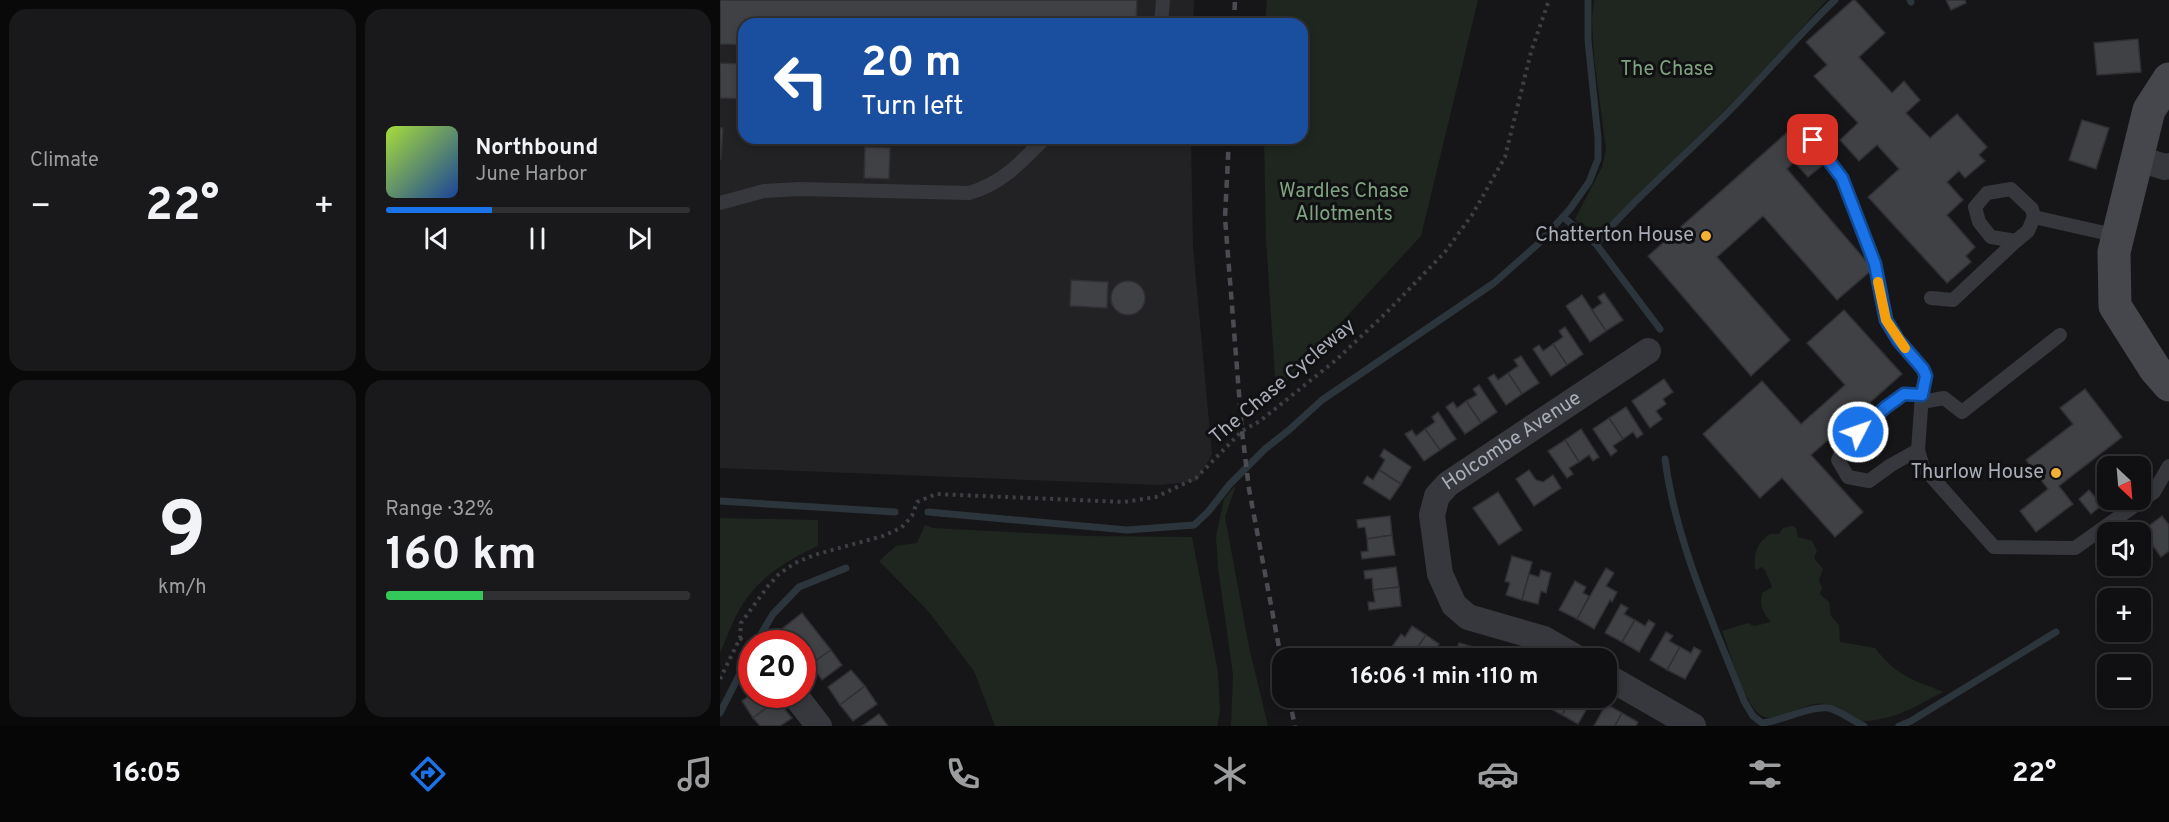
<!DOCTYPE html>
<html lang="en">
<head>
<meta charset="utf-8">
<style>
	:root { --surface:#101012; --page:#19191b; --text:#f1f3f6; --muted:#9c9d9f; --line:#303032; --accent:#1a73e8 }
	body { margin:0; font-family:Overpass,sans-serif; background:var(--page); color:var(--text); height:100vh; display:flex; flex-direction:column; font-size:22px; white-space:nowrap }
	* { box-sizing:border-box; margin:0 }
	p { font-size:20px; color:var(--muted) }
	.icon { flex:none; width:33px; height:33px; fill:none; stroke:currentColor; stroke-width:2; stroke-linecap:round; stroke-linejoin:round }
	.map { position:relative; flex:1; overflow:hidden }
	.drawer { display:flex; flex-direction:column; gap:9px; padding:9px; background:#09090a; width:720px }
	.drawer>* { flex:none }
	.banner { position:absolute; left:18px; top:18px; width:570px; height:126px; border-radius:18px; box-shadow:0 3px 9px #0003,0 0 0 2px var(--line); background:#1a4fa0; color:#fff; overflow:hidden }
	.needle { width:39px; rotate:154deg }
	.buttons { position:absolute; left:1377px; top:456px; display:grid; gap:12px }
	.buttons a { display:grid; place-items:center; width:54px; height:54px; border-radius:12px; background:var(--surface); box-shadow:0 3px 9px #0003,0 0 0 2px var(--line); font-size:30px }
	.speed { position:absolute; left:18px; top:630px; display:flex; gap:12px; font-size:30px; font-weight:700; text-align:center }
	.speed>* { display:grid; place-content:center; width:78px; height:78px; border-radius:50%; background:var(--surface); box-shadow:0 3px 9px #0003,0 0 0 2px var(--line); line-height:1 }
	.speed .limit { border:9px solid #d22; background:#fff; color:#111 }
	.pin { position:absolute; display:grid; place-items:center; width:51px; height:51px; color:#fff; margin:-26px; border-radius:12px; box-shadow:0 3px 9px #0006 }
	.me { position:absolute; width:66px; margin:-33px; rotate:49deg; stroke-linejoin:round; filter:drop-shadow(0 0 4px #0008) }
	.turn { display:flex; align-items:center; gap:21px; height:126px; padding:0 24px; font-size:27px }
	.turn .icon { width:78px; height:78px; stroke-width:2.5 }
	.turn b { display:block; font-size:42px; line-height:51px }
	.big { font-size:45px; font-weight:700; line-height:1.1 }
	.drawer .card { flex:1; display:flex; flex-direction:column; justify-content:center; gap:9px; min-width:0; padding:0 21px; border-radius:18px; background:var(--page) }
	.drawer .dial { align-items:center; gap:0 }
	.dial b { font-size:78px; line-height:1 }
	.song { display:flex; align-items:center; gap:18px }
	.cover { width:72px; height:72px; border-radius:9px; background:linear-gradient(135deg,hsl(80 70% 55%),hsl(220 70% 35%)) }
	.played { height:6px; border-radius:3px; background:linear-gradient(90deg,var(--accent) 35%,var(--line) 35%) }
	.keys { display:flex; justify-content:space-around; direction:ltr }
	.heat { display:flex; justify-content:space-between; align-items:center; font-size:33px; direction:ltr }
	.charge { height:9px; border-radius:4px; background:linear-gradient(90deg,#34c759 32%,var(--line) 0) }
	.drawer .tiles { flex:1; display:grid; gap:9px; grid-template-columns:repeat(2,1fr) }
	.trip { position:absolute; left:552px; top:648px; width:345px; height:60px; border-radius:18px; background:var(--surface); box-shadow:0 3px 9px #0003,0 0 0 2px var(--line); font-weight:700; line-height:60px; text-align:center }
	.tabs { display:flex; height:96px; justify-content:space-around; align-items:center; background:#060607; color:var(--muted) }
	.tabs .icon { width:42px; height:42px }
	.tabs .on { color:var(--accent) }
	.tabs b { font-size:27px; color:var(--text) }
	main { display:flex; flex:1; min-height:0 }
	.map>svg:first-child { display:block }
	.built { fill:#222225 }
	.green { fill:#1e261f }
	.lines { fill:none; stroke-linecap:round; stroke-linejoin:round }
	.stream { stroke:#2c353c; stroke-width:7 }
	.building { fill:#404145; stroke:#303034; stroke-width:1.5 }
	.path { stroke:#3d3f44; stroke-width:4; stroke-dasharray:3 4.5; stroke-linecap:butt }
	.service { stroke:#37383d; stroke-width:14 }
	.minor { stroke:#37383d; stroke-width:26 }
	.secondary { stroke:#45474d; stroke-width:33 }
	.rail { stroke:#4a4c52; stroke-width:4.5; stroke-dasharray:8 6; stroke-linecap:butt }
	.route-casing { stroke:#114b97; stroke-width:15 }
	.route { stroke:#1a73e8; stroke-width:10 }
	.slow { stroke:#f59e0b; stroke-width:10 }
	.poi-dot { fill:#f2b134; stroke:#111113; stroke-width:2 }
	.labels { text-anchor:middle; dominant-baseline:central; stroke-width:6; stroke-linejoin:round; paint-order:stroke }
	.park-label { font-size:20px; fill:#7fa381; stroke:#111113 }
	.poi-label { font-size:20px; fill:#a8adb8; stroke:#111113; text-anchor:end }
	.street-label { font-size:20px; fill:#a8adb8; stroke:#111113 }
</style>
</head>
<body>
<main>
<section class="drawer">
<div class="tiles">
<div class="card"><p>Climate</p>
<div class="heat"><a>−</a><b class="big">22°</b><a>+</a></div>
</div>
<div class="card">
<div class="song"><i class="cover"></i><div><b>Northbound</b><p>June Harbor</p></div></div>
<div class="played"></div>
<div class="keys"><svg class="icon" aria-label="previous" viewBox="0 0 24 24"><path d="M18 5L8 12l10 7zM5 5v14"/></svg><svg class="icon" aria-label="pause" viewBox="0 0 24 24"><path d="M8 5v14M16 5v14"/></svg><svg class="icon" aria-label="next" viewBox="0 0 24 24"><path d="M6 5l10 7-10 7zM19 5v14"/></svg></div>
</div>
<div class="card dial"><b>9</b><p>km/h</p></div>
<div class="card"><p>Range · 32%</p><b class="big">160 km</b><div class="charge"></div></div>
</div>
</section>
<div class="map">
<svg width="1449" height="726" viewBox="0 0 1449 726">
	<rect width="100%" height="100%" fill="#161618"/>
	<path class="built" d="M0,0H474L473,24H24V138H471L473,247L492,454L477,481L440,485L0,468Z"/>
	<g class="green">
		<path d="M547,0H758L701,236L556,393L546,239L544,138H582V24H545Z"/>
		<path d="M874,0H1107L1028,87L883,231L879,232L857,222L855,219L882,167L886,150L874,57L872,19Z"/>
		<path d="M516,485L505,517L529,647L548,726H511L513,675L498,567L496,536L504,499Z"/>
		<path d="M0,518L98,520V546C67,560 37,578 19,610C12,623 6,639 0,653Z"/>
		<path d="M205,525L213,528L366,536L472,537L498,672L500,712L497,726H275L254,671L208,611L159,561L176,546L197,543Z"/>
		<path d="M1072,526L1076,528L1078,537L1092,541L1097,551L1094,558L1103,569L1099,580L1102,588L1100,594L1109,602L1111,616L1119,625L1120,642L1155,648C1178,677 1191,679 1224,692C1206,700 1183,715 1165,718C1159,719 1148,722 1142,721C1124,716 1120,701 1095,704C1079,706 1054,726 1039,714C1023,700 1010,652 1002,631L1028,623L1034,626L1051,622C1043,612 1039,607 1042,593L1052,587L1045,570L1041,567L1037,570L1035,569C1034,552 1036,544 1050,534H1059L1063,528Z"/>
	</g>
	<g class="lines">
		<g class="stream">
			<path d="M1190,0L1191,2"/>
			<path d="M843,217L876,244L940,329"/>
			<path d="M876,244C912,201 955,165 995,125C1037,85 1073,40 1115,0"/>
			<path d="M945,459C956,543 993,622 1024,701L1033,716L1042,723C1061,721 1093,705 1109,708C1121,711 1132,721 1144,726"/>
			<path d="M0,501L175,512"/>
			<path d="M208,512L407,530L474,525L488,512L510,484L545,449L569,430L602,400L774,283L818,244L850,209L869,182L878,159V138L868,40V0"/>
			<path d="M35,644L53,614L79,587L126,568"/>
			<path d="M0,713L32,650"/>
			<path d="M1179,726L1191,721L1336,632"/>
		</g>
	</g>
	<g class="building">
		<path d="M0,0H417L416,24H24V45L0,44Z"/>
		<path d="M1133,0H1135L1165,33L1139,57L1172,93L1184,81L1200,100L1186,113L1210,138L1237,114L1267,147L1259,155L1265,161L1245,178L1239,171L1227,182L1243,200L1227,215L1255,247L1246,256L1251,262L1227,283L1148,197L1179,169L1157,145L1139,161L1120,140L1138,123L1094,76L1107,65L1086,42Z"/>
		<path d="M1226,0H1245L1246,3L1231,10Z"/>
		<path d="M1418,39L1421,72L1377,75L1374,43Z"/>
		<path d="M0,63L24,64V99L0,98Z"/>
		<path d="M1362,120L1389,128L1376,169L1349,160Z"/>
		<path d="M0,128H3L1,159L0,158Z"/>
		<path d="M1071,129L1102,166L1088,177L1074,162L1067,169L1153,269L1117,300L1043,216L997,257L1070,340L1031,376L928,256Z"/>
		<path d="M145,147L170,148L169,179L144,178Z"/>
		<path d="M351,280L388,282L387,308L350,306Z"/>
		<circle cx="408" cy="298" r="17"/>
		<path d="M884,293L903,320L886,331L872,310L882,303L878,297Z"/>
		<path d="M862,295L886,331L870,342L846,306Z"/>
		<path d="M1124,310L1182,374L1091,455L1143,512L1115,537L1062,478L1040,498L983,434L1042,381L1081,424L1125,385L1087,343Z"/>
		<path d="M845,327L863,354L847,365L833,344L843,337L839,331Z"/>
		<path d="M833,344L847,365L831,376L813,349L819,345L823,351Z"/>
		<path d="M801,356L819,383L802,394L788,373L798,366L794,360Z"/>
		<path d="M788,373L802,394L786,405L768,378L774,374L778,380Z"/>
		<path d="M944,379L953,392L943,399L946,404L936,411L942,419L930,428L912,401Z"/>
		<path d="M759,385L777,412L761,423L746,401L757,395L753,389Z"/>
		<path d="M1365,389L1402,437L1339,486L1353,504L1316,532L1300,511L1328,489L1306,460L1353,424L1340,408Z"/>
		<path d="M746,401L761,423L745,434L726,407L733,402L737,408Z"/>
		<path d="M906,407L923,434L917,438L913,432L903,439L889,418Z"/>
		<path d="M718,412L736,439L720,450L705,429L715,422L712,417Z"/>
		<path d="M889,418L903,439L893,446L897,451L891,456L873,429Z"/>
		<path d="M705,429L720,450L704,461L685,434L692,430L696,436Z"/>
		<path d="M861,429L879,457L873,461L869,455L859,462L845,440Z"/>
		<path d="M845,440L859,462L849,468L853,474L847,478L828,451Z"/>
		<path d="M664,449L691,467L681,484L659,470L665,460L660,456Z"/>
		<path d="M659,470L681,484L670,500L643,483L647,476L653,480Z"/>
		<path d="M809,470L816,480L823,482L833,475L841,488L814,506L796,479Z"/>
		<path d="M1369,490L1382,505L1371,514L1359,499Z"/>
		<path d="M778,492L802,530L779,545L753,508Z"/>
		<path d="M670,516L672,535L647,539L645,527L638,528L637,520Z"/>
		<path d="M1442,516L1449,525V551L1441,557L1422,531Z"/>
		<path d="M672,535L675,555L642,559L641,552L648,551L647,539Z"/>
		<path d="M792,556L812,562L802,600L786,595L790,583L785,581Z"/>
		<path d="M676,567L679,587L653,590L652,578L645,579L644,571Z"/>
		<path d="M886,568L894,573L886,586L897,592L892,602L890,600L874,629L857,619Z"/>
		<path d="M821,570L831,573L826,593L821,591L818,604L802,600L809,574L819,577Z"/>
		<path d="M855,581L866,587L863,593L869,596L857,619L839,610Z"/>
		<path d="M679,587L681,606L649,610L648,602H655L653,590Z"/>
		<path d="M901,604L908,608L904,614L915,620L902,642L885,633Z"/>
		<path d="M82,613L111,650L91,664L82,653V644H75L63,628Z"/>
		<path d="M915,620L925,626L929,620L935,624L919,652L902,642Z"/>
		<path d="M692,626L706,635L690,658H664L681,634L685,637Z"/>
		<path d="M946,632L953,636L949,641L960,647L947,670L930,660Z"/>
		<path d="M706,635L719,644L712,655L716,657L694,658L691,657Z"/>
		<path d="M739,643L757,648L754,658H734Z"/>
		<path d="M960,647L971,653L974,647L981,651L965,679L947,670Z"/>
		<path d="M757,648L775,653L773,658H754Z"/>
		<path d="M111,650L122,665L102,680L91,664Z"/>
		<path d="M131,670L145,686L120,705L108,687Z"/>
		<path d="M145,686L157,704L133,721L120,705Z"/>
		<path d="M32,694H53L57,700L33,718L22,701Z"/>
		<path d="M831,698H852L842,715L826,706Z"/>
		<path d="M852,698H873L858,724L842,715Z"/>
		<path d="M57,700L72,718L60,726H40L33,718Z"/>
		<path d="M886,704L902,713L895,726H874Z"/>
		<path d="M902,713L918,722L916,726H895Z"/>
		<path d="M159,714L168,726H142Z"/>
	</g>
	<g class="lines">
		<g class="path">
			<path d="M20,638L32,648"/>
			<path d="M0,679L20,638L21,623L48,586L59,574L75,563L94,555L163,536L181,528L192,516L197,502L216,494L404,502L436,497L476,478L522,431L540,421L616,360L666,313L725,252L752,215L785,157L811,52L829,0"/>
		</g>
		<g class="service">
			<path d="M441,24L443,0"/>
			<path d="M1093,140L1122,178L1155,264L1166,320L1178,340L1203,369L1205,376L1202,395L1198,450L1203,467L1274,547L1355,548L1434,492L1449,466"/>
			<path d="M0,203L44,191L79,189L249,193C282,184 302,161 325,138"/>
			<path d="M1296,241L1271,237L1259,222L1255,207L1267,193L1291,189L1312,209L1314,217"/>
			<path d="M1211,298L1233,300L1296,241L1308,231L1314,217L1398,236"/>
			<path d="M1202,402L1224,398L1242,412L1340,335"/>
			<path d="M1198,450L1171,465L1149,481L1128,477L1118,460L1128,440L1149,424L1166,407L1184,394L1202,395"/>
		</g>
		<g class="minor">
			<path d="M1419,159L1445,167L1449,166"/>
			<path id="s1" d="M857,658L824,639L748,617L734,605L720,574L712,515L717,496L728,484L928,351"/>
			<path d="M886,676L973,726"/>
			<path d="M74,694L99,726"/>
		</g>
		<path class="secondary" d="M1449,79L1429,110L1394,252L1395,306L1435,369L1449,385"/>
		<g class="rail">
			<path d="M514,24L515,0"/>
			<path d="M509,138L505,218L522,431L529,489L562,663"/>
			<path d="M569,698L575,726"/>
		</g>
	</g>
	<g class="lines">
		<g class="route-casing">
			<path id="route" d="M1093,140L1122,178L1155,264L1166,320L1178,340L1203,369L1206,376L1202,395L1184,394L1166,407L1138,432"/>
		</g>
		<use href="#route" class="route"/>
		<path class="slow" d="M1158,282L1166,320L1185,348"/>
	</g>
	<g class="poi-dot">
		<circle cx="986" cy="236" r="6"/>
		<circle cx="1336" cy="473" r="6"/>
	</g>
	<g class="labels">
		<g class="park-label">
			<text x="947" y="70">The Chase</text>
			<text x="624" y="192">Wardles Chase<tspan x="624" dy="23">Allotments</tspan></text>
		</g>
		<g class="poi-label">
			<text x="974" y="236">Chatterton House</text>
			<text x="1324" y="473">Thurlow House</text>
		</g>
		<g class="street-label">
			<text transform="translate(563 382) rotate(-40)">The Chase Cycleway</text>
			<text stroke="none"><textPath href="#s1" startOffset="342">Holcombe Avenue</textPath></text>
		</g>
	</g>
</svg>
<div class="buttons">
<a><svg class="needle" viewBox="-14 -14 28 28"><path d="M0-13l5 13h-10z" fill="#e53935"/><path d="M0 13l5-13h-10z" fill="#9c9d9f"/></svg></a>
<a><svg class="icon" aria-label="sound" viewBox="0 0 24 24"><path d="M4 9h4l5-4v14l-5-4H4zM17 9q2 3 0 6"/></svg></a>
<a>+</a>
<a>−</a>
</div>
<div class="speed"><div class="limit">20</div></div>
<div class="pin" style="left:1093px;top:140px;background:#d93025"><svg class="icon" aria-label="arrive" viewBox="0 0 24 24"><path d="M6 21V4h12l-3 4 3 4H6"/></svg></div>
<svg class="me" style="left:1138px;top:432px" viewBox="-20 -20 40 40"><circle r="17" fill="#1a73e8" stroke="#fff" stroke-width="3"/><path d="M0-11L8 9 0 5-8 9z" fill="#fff"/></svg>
<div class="trip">16:06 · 1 min · 110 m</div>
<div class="banner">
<div class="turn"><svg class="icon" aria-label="left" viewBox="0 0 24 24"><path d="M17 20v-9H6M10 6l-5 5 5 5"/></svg><div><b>20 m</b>Turn left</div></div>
</div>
</div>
</main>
<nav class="tabs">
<b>16:05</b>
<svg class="icon on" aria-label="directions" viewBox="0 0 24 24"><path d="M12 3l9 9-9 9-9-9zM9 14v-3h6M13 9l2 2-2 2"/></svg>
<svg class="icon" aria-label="music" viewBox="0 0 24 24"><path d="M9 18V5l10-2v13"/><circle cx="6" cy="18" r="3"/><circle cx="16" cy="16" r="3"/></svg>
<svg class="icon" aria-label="phone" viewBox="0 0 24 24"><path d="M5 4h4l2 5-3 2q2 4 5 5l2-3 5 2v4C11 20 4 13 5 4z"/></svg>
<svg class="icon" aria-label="climate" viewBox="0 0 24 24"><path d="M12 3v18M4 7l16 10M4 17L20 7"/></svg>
<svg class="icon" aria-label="car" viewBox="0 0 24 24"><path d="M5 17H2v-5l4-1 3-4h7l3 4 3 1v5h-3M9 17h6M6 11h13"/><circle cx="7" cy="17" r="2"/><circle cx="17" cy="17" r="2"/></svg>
<svg class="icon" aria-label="filters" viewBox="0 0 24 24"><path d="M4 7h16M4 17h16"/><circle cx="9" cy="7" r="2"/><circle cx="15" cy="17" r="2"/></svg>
<b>22°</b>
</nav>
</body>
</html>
